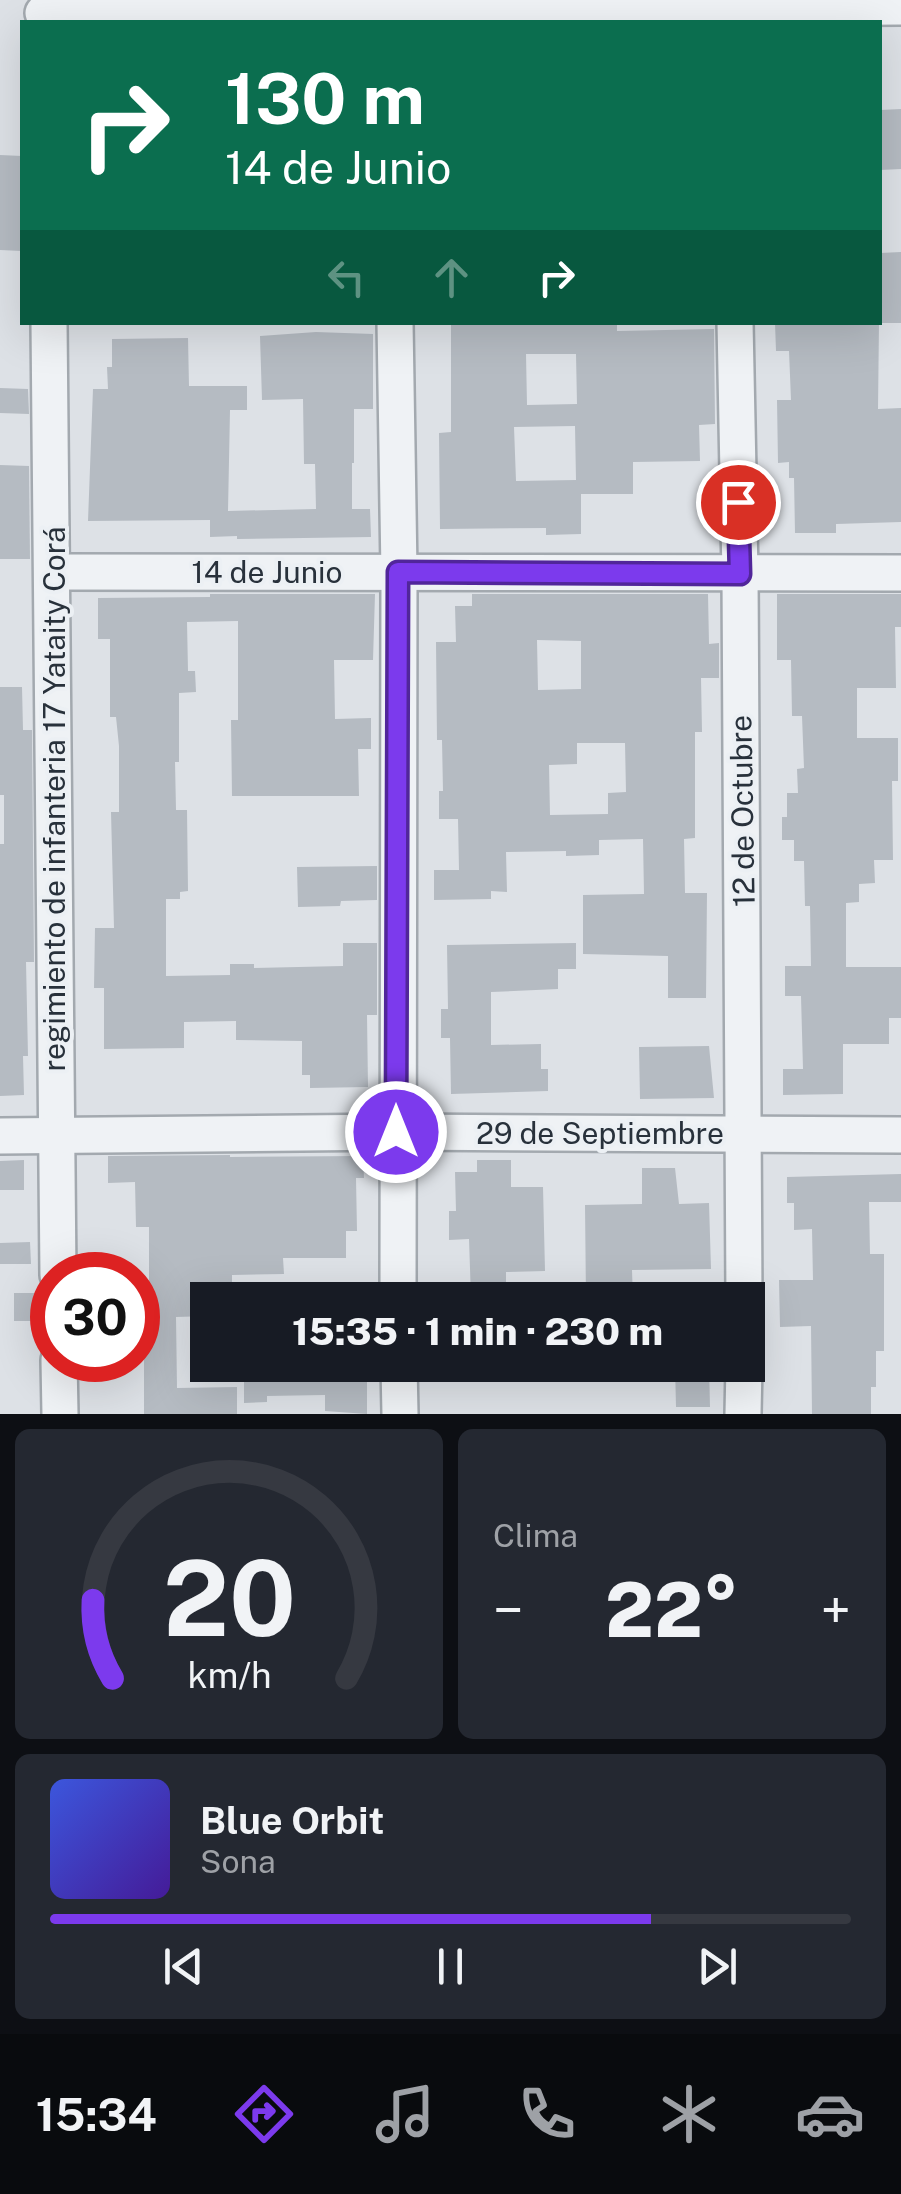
<!DOCTYPE html>
<html lang="es">
<head>
<meta charset="utf-8">
<style>
	:root { --surface:#171b24; --page:#242831; --text:#f1f3f6; --muted:#9ea1a6; --line:#363941; --accent:#7c3aed }
	body { margin:0; font-family:"Public Sans",sans-serif; background:var(--page); color:var(--text); height:100vh; display:flex; flex-direction:column; font-size:38px; white-space:nowrap }
	* { box-sizing:border-box; margin:0 }
	p { font-size:32px; color:var(--muted) }
	.icon { flex:none; width:55px; height:55px; fill:none; stroke:currentColor; stroke-width:2; stroke-linecap:round; stroke-linejoin:round }
	.map { position:relative; height:1414px; overflow:hidden }
	.details { display:flex; flex-direction:column; gap:15px; padding:15px; background:#0d0f14; flex:1 }
	.details>* { flex:none }
	.guide { position:absolute; left:20px; top:20px; width:862px; height:305px; border-radius:0px; box-shadow:0 10px 40px #0002; background:#0b6e4f; color:#fff; overflow:hidden }
	.speed { position:absolute; left:30px; top:1252px; display:flex; gap:20px; font-size:50px; font-weight:700; text-align:center }
	.speed>* { display:grid; place-content:center; width:130px; height:130px; border-radius:50%; background:var(--surface); box-shadow:0 10px 40px #0002; line-height:1 }
	.speed .limit { border:15px solid #d22; background:#fff; color:#111 }
	.pin { position:absolute; display:grid; place-items:center; width:85px; height:85px; color:#fff; margin:-42px; border:5px solid #fff; border-radius:50%; box-shadow:0 2px 10px #0007 }
	.me { position:absolute; width:110px; margin:-55px; rotate:0deg; stroke-linejoin:round; filter:drop-shadow(0 0 8px #0008) }
	.turn { display:flex; align-items:center; gap:35px; height:210px; padding:0 40px; font-size:45px }
	.turn .icon { width:130px; height:130px; stroke-width:2.5 }
	.turn b { display:block; font-size:70px; line-height:85px }
	.lanes { display:flex; align-items:center; height:95px; padding:0 40px; background:#0003; justify-content:center; gap:50px; direction:ltr }
	.lanes .off { opacity:.35 }
	.big { font-size:75px; font-weight:800; line-height:1.1 }
	.details .tile { flex:1; display:flex; flex-direction:column; justify-content:center; gap:15px; min-width:0; padding:0 35px; border-radius:15px; background:var(--page) }
	.details .dial { align-items:center; gap:0 }
	.dial svg { height:260px; overflow:visible; fill:none; stroke:var(--line); stroke-width:7; stroke-linecap:round; text-anchor:middle }
	.dial text { fill:var(--text); stroke:none }
	.song { display:flex; align-items:center; gap:30px }
	.cover { width:120px; height:120px; border-radius:15px; background:linear-gradient(135deg,hsl(230 70% 55%),hsl(260 70% 35%)) }
	.played { height:10px; border-radius:5px; background:linear-gradient(90deg,var(--accent) 75%,var(--line) 75%) }
	.keys { display:flex; justify-content:space-around; direction:ltr }
	.heat { display:flex; justify-content:space-between; align-items:center; font-size:55px; direction:ltr }
	.details .tiles { flex:1; display:grid; gap:15px; grid-template-columns:1fr 1fr }
	.tile:last-child { grid-column:span 2 }
	.trip { position:absolute; left:190px; top:1282px; width:575px; height:100px; border-radius:0px; background:var(--surface); box-shadow:0 10px 40px #0002; font-weight:800; line-height:100px; text-align:center }
	.dock { display:flex; height:160px; justify-content:space-around; align-items:center; background:#090b0e; color:var(--muted) }
	.dock .icon { width:70px; height:70px }
	.dock .active { color:var(--accent) }
	.dock b { font-size:45px; color:var(--text) }
	.map>svg:first-child { display:block }
	.building { fill:#b5bbc2; fill-rule:evenodd }
	.lines { fill:none; stroke-linecap:round; stroke-linejoin:round }
	.minor-casing { stroke:#a3a9af; stroke-width:40 }
	.minor { stroke:#eff2f5; stroke-width:35 }
	.route-casing { stroke:#51269a; stroke-width:25 }
	.route { stroke:#7c3aed; stroke-width:18 }
	.labels { text-anchor:middle; dominant-baseline:central; stroke-width:8; stroke-linejoin:round; paint-order:stroke }
	.street-label { font-size:30px; fill:#28313b; stroke:#ecf0f4 }
</style>
</head>
<body>
<div class="map">
<svg width="901" height="1414" viewBox="0 0 901 1414">
	<rect width="100%" height="100%" fill="#dde1e6"/>
	<g class="building">
		<path d="M901,109V169L880,170V110Z"/>
		<path d="M0,155L22,156V251L0,250Z"/>
		<path d="M901,252V323H880V253Z"/>
		<path d="M451,322H617V331L714,329L715,424L699,425L700,461L633,462V494H581V534L546,535V528L440,529L439,433L451,432ZM526,354H576L577,404L527,405ZM575,426L576,480L516,481L514,427Z"/>
		<path d="M879,322L878,409L901,408V522L836,524V533H795L794,478H789V462L778,463L777,400H791L789,351H776L775,323Z"/>
		<path d="M316,332L373,334V409H354V463H352V509H370L371,537L237,539V536L210,537V520L88,521L93,389H108L107,367H112V339L188,338L189,386H247V410H230L228,511L316,509L315,464H304L303,399L262,400L260,336Z"/>
		<path d="M0,388L28,389L29,414L0,413Z"/>
		<path d="M0,465L29,466L30,559H0Z"/>
		<path d="M210,594H375L373,660H334L335,719L371,718V749H358L359,796H232L231,720H238V621L187,622L188,671H195L196,692L179,693V762H175L176,810H187L188,891L180,892V899H166V976L230,975V964H254V968L343,966V943H377V1015H367L368,1087L310,1088V1075H302V1041L236,1040V1021L184,1022V1048L104,1049V988H94L95,928H114L111,812H119V746L116,717H110V639H98V598L210,597Z"/>
		<path d="M472,594H708L709,644L719,643V678H701L702,732H695V838L684,839L685,893H707L706,998H668V956L583,954V895L644,894L643,839L599,840V855L566,856V851L506,852L507,892L491,891V899L434,900V870H459L458,819H439V791H443L442,740H437L436,642H456L455,606H472ZM537,640L581,641V689L538,690ZM577,743H625L626,792L608,793V814L550,815L549,765L577,764Z"/>
		<path d="M777,594H901V627H895L896,688H857V738H898V781H892L893,860H874L875,883L859,884V902L846,903V967H901V1018H889V1044H843V1094L783,1095V1069H803L801,996H785V966H811L810,906H805L804,861H794V840H782V817H787V793H798L797,769L804,768L802,716H792L791,660H777Z"/>
		<path d="M0,687H22L23,730H32L34,962H26L28,1056H23L24,1095L0,1096V844H4V795H0Z"/>
		<path d="M377,866V900L341,901L340,906L298,907L297,867Z"/>
		<path d="M576,943V969H558V989L491,992V1045L541,1044V1069H548V1091L451,1094L450,1038H441V1009H448L447,945Z"/>
		<path d="M709,1046L714,1098L640,1099L639,1047Z"/>
		<path d="M230,1155V1157L363,1156L364,1178H356L357,1231H346V1258H283L284,1274L232,1275V1282L210,1283L208,1316L176,1317L177,1388L237,1387V1414H144V1334H138V1310H142V1290H149V1227H136L135,1182L108,1183V1156Z"/>
		<path d="M24,1160V1190H0V1161Z"/>
		<path d="M477,1160H511V1187H543L545,1271L506,1272V1297L471,1298L469,1239L449,1240V1211H456L455,1172H477Z"/>
		<path d="M642,1168H675L679,1204L709,1203L711,1269L632,1270L633,1300H586L585,1205L642,1204Z"/>
		<path d="M901,1174V1202H869L870,1254H884V1351H876V1387H871V1414H812L811,1326L780,1327L779,1280H813L812,1229L794,1230V1203H787V1177Z"/>
		<path d="M30,1242L31,1264H0V1243Z"/>
		<rect x="14" y="1293" width="23" height="28"/>
		<path d="M244,1365H367V1414L325,1411V1395L267,1396V1402L244,1403Z"/>
		<path d="M675,1365H709L710,1407H676Z"/>
	</g>
	<g class="lines">
		<g class="minor-casing">
			<g id="minor">
				<path d="M43,13L901,7"/>
				<path d="M49,322L58,1275"/>
				<path d="M395,322L399,572L398,1300"/>
				<path d="M735,322L740,574L744,1300"/>
				<path d="M53,572L901,573"/>
				<path d="M0,1136L396,1132L901,1135"/>
				<path d="M59,1360L60,1414"/>
				<path d="M399,1365L400,1414"/>
				<path d="M743,1414L744,1365"/>
			</g>
		</g>
		<use href="#minor" class="minor"/>
	</g>
	<g class="lines">
		<g class="route-casing">
			<path id="route" d="M396,1132L398,572L740,574L738,502"/>
		</g>
		<use href="#route" class="route"/>
	</g>
	<g class="labels">
		<g class="street-label">
			<text x="267" y="572">14 de Junio</text>
			<text transform="translate(54 799) rotate(-90)">regimiento de infanteria 17 Yataity Corá</text>
			<text transform="translate(742 811) rotate(-91)">12 de Octubre</text>
			<text x="600" y="1133">29 de Septiembre</text>
		</g>
	</g>
</svg>
<div class="speed"><div class="limit">30</div></div>
<div class="pin" style="left:738px;top:502px;background:#d93025"><svg class="icon" aria-label="arrive" viewBox="0 0 24 24"><path d="M6 21V4h12l-3 4 3 4H6"/></svg></div>
<svg class="me" style="left:396px;top:1132px" viewBox="-20 -20 40 40"><circle r="17" fill="#7c3aed" stroke="#fff" stroke-width="3"/><path d="M0-11L8 9 0 5-8 9z" fill="#fff"/></svg>
<div class="trip">15:35 · 1 min · 230 m</div>
<div class="guide">
<div class="turn"><svg class="icon" aria-label="right" viewBox="0 0 24 24"><path d="M7 20v-9h11M14 6l5 5-5 5"/></svg><div><b>130 m</b>14 de Junio</div></div>
<div class="lanes"><svg class="icon off" aria-label="left" viewBox="0 0 24 24"><path d="M17 20v-9H6M10 6l-5 5 5 5"/></svg><svg class="icon off" aria-label="ahead" viewBox="0 0 24 24"><path d="M12 20V5M6 11l6-6 6 6"/></svg><svg class="icon" aria-label="right" viewBox="0 0 24 24"><path d="M7 20v-9h11M14 6l5 5-5 5"/></svg></div>
</div>
</div>
<section class="details">
<div class="tiles">
<div class="tile dial"><svg viewBox="0 0 100 80">
<path d="M14 69A42 42 0 1 1 86 69"/>
<path d="M14 69A42 42 0 0 1 8 45" stroke="#7c3aed"/>
<text x="50" y="56" font-size="32" font-weight="700">20</text>
<text x="50" y="72" font-size="11">km/h</text>
</svg></div>
<div class="tile"><p>Clima</p>
<div class="heat"><a>−</a><b class="big">22°</b><a>+</a></div>
</div>
<div class="tile">
<div class="song"><i class="cover"></i><div><b>Blue Orbit</b><p>Sona</p></div></div>
<div class="played"></div>
<div class="keys"><svg class="icon" aria-label="previous" viewBox="0 0 24 24"><path d="M18 5L8 12l10 7zM5 5v14"/></svg><svg class="icon" aria-label="pause" viewBox="0 0 24 24"><path d="M8 5v14M16 5v14"/></svg><svg class="icon" aria-label="next" viewBox="0 0 24 24"><path d="M6 5l10 7-10 7zM19 5v14"/></svg></div>
</div>
</div>
</section>
<nav class="dock">
<b>15:34</b>
<svg class="icon active" aria-label="directions" viewBox="0 0 24 24"><path d="M12 3l9 9-9 9-9-9zM9 14v-3h6M13 9l2 2-2 2"/></svg>
<svg class="icon" aria-label="music" viewBox="0 0 24 24"><path d="M9 18V5l10-2v13"/><circle cx="6" cy="18" r="3"/><circle cx="16" cy="16" r="3"/></svg>
<svg class="icon" aria-label="phone" viewBox="0 0 24 24"><path d="M5 4h4l2 5-3 2q2 4 5 5l2-3 5 2v4C11 20 4 13 5 4z"/></svg>
<svg class="icon" aria-label="climate" viewBox="0 0 24 24"><path d="M12 3v18M4 7l16 10M4 17L20 7"/></svg>
<svg class="icon" aria-label="car" viewBox="0 0 24 24"><path d="M5 17H2v-5l4-1 3-4h7l3 4 3 1v5h-3M9 17h6M6 11h13"/><circle cx="7" cy="17" r="2"/><circle cx="17" cy="17" r="2"/></svg>
</nav>
</body>
</html>
